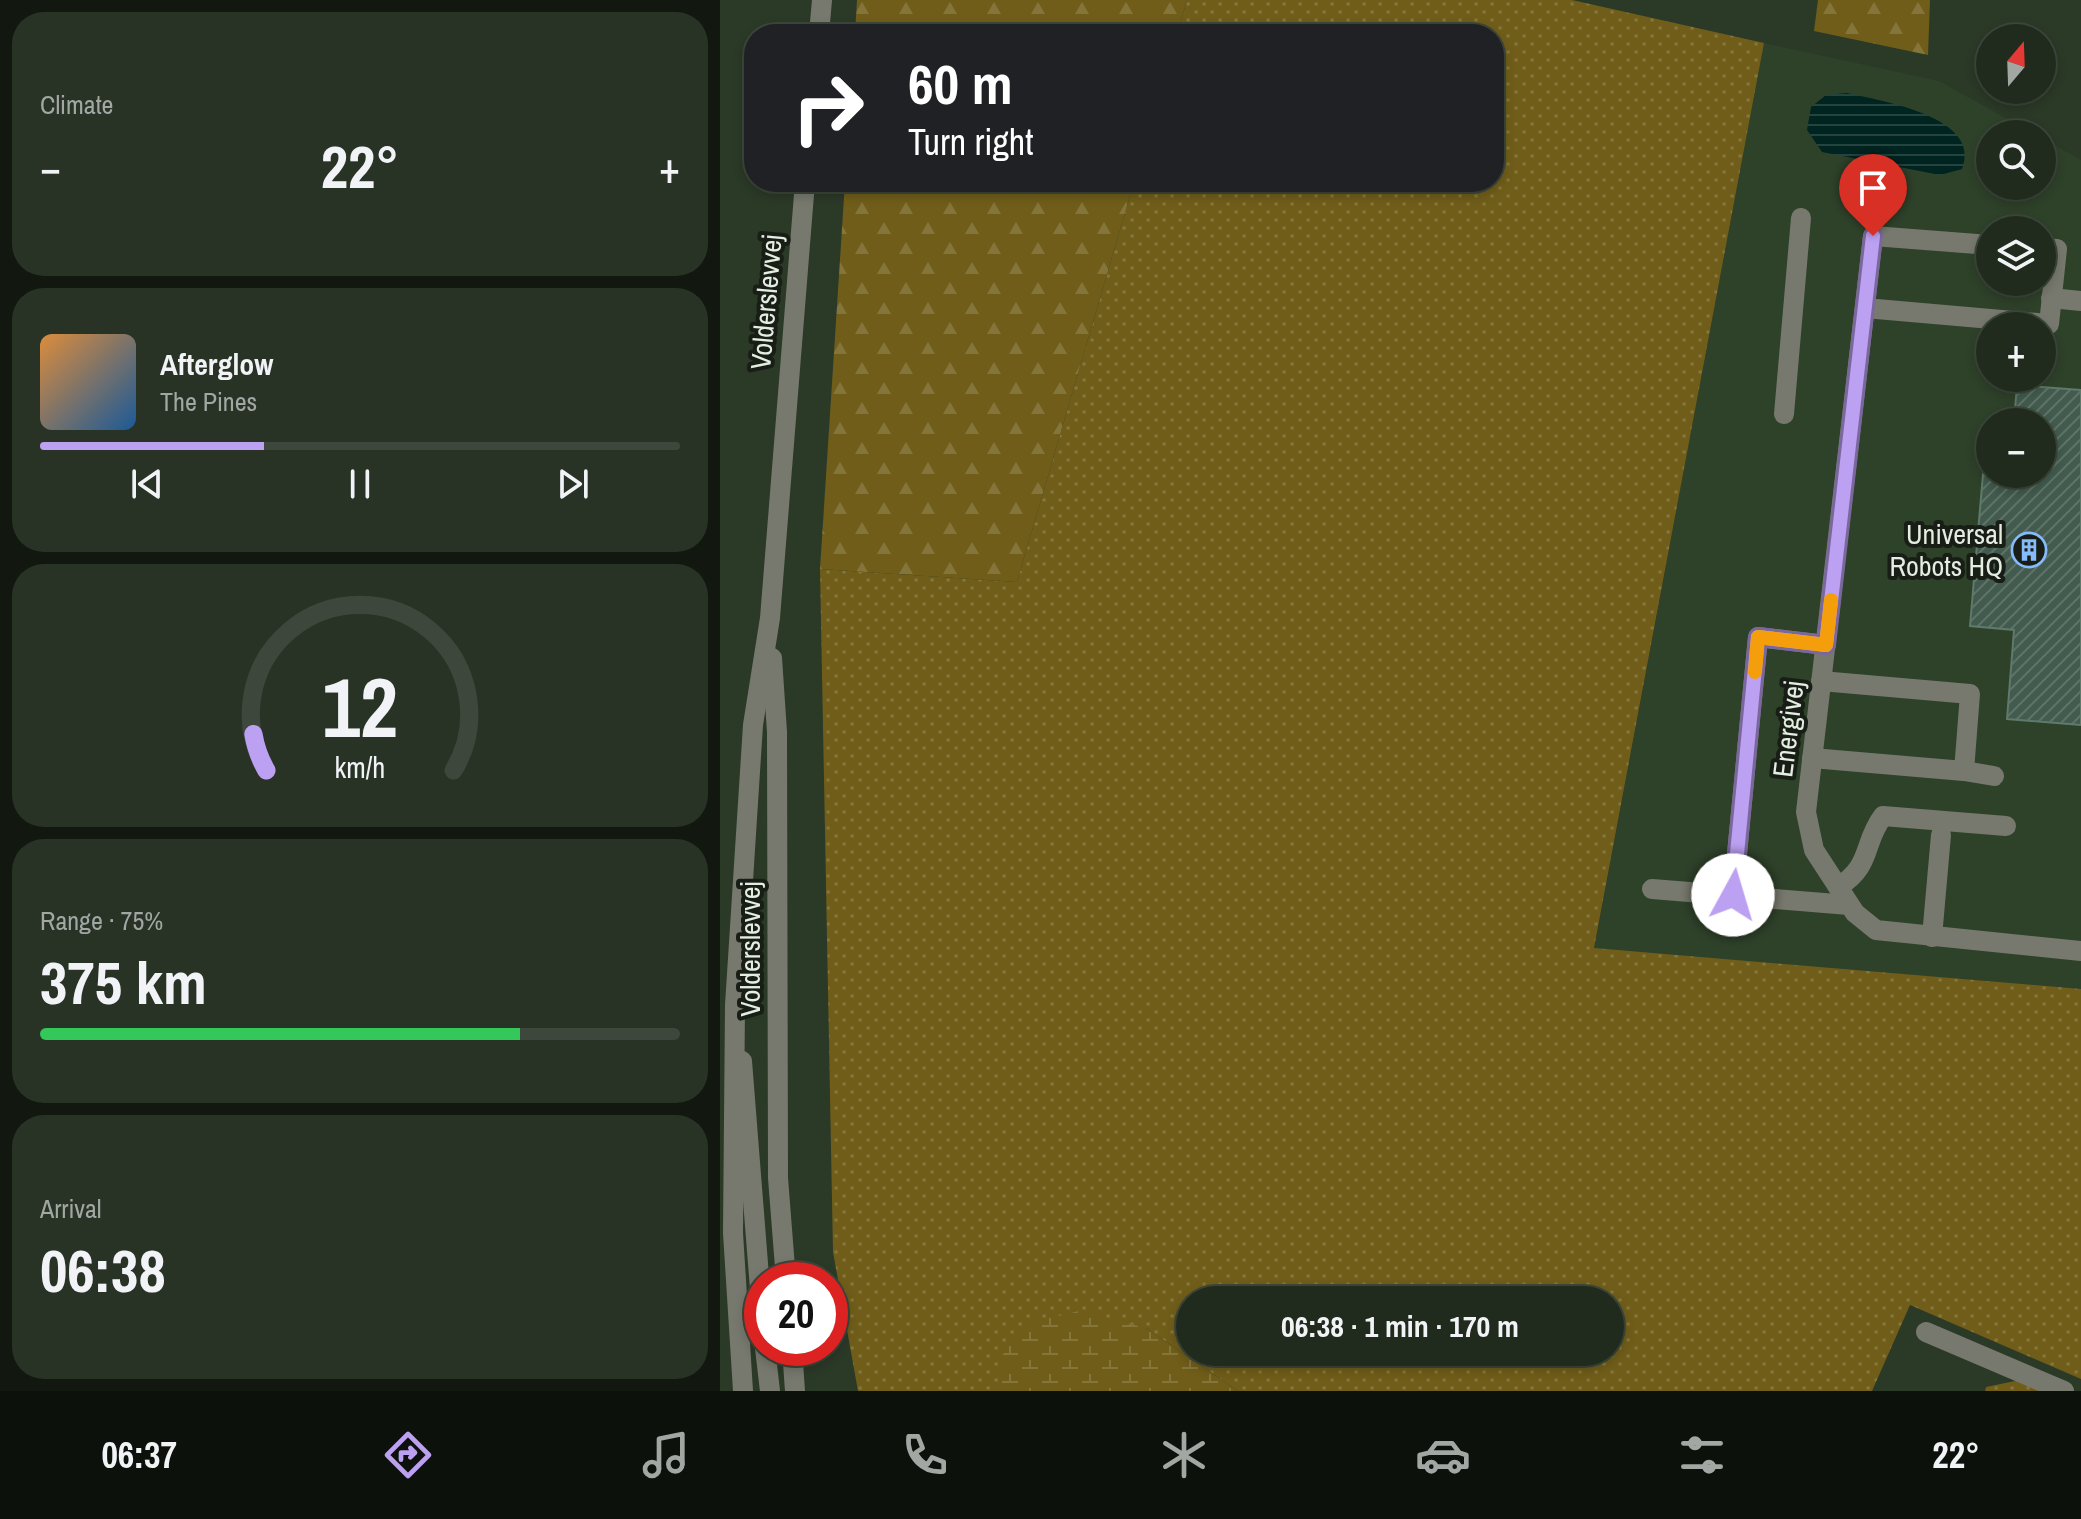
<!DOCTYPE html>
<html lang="en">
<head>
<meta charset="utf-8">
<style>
	:root { --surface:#202b1d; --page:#283326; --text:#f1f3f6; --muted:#a2a7a4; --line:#3d473b; --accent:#bca0f2 }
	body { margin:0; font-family:"Archivo Narrow",sans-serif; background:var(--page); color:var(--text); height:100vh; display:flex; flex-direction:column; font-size:30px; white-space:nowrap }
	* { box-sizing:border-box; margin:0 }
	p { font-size:26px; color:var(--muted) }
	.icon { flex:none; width:44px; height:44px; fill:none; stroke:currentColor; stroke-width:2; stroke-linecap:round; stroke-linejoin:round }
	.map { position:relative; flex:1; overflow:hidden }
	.sheet { display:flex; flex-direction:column; gap:12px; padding:12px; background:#121810; width:720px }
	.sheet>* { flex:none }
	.guide { position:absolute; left:24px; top:24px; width:760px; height:168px; border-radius:32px; box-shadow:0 4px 12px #0003,0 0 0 2px var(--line); background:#202124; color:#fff; overflow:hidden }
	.needle { width:52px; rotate:19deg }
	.tools { position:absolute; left:1256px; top:24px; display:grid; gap:16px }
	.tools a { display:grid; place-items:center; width:80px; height:80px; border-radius:50%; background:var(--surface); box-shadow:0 4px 12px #0003,0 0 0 2px var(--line); font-size:40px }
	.speed { position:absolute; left:24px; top:1262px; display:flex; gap:16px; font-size:40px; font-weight:700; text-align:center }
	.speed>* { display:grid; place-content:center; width:104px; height:104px; border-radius:50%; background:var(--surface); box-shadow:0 4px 12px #0003,0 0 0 2px var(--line); line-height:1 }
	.speed .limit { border:12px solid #d22; background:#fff; color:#111 }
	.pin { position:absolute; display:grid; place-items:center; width:68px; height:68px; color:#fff; margin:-82px -34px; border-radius:50% 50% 50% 0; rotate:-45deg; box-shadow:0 0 8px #0007 }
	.pin .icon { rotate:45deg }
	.me { position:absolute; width:88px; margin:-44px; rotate:6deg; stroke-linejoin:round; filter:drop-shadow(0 0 6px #0008) }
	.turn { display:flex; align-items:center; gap:28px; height:168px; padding:0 32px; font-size:36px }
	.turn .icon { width:104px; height:104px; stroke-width:2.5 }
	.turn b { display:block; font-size:56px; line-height:68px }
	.big { font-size:60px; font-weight:700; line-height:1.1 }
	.sheet .card { flex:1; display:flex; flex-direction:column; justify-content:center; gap:12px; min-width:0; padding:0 28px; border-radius:32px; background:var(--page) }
	.sheet .dial { align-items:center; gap:0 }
	.dial svg { height:208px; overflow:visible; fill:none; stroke:var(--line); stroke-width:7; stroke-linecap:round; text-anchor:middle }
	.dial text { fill:var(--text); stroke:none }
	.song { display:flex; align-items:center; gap:24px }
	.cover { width:96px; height:96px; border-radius:12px; background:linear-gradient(135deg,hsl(30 70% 55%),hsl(210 70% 35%)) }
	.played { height:8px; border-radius:4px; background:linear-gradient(90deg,var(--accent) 35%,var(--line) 35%) }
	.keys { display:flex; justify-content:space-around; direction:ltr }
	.heat { display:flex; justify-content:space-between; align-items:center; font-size:44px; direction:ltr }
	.charge { height:12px; border-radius:6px; background:linear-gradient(90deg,#34c759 75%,var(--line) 0) }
	.trip { position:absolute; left:456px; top:1286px; width:448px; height:80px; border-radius:40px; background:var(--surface); box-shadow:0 4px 12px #0003,0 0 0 2px var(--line); font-weight:700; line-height:80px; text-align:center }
	.menu { display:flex; height:128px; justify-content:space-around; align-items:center; background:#0d110c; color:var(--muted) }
	.menu .icon { width:56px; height:56px }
	.menu .active { color:var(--accent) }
	.menu b { font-size:36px; color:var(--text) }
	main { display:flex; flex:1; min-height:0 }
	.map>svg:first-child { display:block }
	.built { fill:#2e4129; fill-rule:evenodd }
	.grass { fill:url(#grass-dots); fill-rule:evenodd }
	.forest { fill:url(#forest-firs) }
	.wetland { fill:url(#wetland-marsh) }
	.water { fill:url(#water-rules) }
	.building { fill:url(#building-hatch); stroke:#5f796b; stroke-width:2 }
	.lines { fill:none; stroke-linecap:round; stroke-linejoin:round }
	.minor { stroke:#77796e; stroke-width:20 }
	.route-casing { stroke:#7a689d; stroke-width:20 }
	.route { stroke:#bca0f2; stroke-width:14 }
	.slow { stroke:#f59e0b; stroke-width:14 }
	.labels { text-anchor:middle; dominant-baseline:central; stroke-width:8; stroke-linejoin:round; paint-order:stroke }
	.street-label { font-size:28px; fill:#e3ede1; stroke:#181e16 }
	.poi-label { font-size:28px; fill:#e3ede1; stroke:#181e16; text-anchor:end }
</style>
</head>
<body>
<main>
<section class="sheet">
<div class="card"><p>Climate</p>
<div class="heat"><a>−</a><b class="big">22°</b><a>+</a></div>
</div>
<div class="card">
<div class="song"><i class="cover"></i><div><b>Afterglow</b><p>The Pines</p></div></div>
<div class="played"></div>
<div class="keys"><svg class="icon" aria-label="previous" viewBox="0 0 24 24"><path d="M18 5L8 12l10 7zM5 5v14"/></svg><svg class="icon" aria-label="pause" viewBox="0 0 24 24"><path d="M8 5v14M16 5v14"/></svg><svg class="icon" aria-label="next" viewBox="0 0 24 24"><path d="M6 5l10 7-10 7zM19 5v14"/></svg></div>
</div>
<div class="card dial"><svg viewBox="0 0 100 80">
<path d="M14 69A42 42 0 1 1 86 69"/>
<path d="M14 69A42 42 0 0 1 9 55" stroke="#bca0f2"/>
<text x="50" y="56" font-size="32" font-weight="700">12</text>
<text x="50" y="72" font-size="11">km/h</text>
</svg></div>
<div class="card"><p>Range · 75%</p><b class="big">375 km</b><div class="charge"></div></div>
<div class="card"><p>Arrival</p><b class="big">06:38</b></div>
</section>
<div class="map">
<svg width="1361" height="1391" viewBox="0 0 1361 1391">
	<defs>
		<pattern id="grass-dots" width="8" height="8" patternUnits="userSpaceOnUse" patternTransform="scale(2)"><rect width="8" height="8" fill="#705d1a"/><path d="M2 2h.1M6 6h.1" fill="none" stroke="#84753b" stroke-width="1.8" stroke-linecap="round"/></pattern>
		<pattern id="forest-firs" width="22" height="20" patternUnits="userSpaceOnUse" patternTransform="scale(2)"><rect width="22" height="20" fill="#705d1a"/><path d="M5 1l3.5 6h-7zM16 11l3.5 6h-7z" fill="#84753b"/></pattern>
		<pattern id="wetland-marsh" width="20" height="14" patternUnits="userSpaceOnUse" patternTransform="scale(2)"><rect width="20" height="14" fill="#705d1a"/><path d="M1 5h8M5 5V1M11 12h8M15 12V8" fill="none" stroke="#84753b"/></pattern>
		<pattern id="water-rules" width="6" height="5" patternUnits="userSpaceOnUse" patternTransform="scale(2)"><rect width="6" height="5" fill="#002420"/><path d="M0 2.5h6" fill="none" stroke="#254440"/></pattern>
		<pattern id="building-hatch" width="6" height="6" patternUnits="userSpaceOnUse" patternTransform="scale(2)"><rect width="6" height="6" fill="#425b4e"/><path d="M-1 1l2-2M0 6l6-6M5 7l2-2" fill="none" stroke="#5d7367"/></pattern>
	</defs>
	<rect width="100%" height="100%" fill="#2b3927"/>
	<path class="built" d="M1044,43L1219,81L1315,134H1270V186H1322V138L1361,160V989L874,949ZM1270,230H1322V282H1270ZM1270,326H1322V378H1270ZM1270,422H1322V474H1270Z"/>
	<g class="grass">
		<path d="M467,0H852L1044,43L874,948L1361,989V1379L1190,1305L1152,1391H518L426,1328L279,1360V1391H138L113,1252L100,569L297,582L414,182H774V34H457ZM470,1300H890V1352H470Z"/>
		<path d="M1300,1380L1323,1391H1265L1266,1387Z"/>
	</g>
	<g class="forest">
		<path d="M137,0H467L457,34H135Z"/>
		<path d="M1098,0H1210L1208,55L1094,31Z"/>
		<path d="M125,182H414L297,582L100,569Z"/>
	</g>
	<path class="wetland" d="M359,1311L426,1328L518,1391H279V1360L305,1324Z"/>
	<path class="water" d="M1127,93C1162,101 1263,117 1242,169L1220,175L1102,152L1087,130L1091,107L1106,95Z"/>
	<path class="building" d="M1297,385L1361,390V725L1287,719L1294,630L1250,626L1263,474H1322V422H1294Z"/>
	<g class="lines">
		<g class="minor">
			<path d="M99,34L102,0"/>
			<path d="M1270,245L1153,236L1086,812L1094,850L1135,913L1156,930L1361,951"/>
			<path d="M1331,298L1361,301"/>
			<path d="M1145,308L1329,324L1337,249L1322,248"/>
			<path d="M1064,414L1081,218"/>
			<path d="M52,658L57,732L58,1178L66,1280"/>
			<path d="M1092,758L1244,771L1250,694L1101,681"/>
			<path d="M1244,771L1274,776"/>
			<path d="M1118,887C1153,865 1142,844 1163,816L1286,826"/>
			<path d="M932,889L1129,905"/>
			<path d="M1013,895L1038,637L1106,645"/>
			<path d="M1212,937L1221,835"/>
			<path d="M22,1061L42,1314"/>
			<path d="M1206,1332L1344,1391"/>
			<path d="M45,1348L50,1391"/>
			<path d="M72,1348L75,1391"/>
			<path d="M23,1391L13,1233L15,1005L33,725L50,618L85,182"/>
		</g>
	</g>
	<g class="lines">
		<g class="route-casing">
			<path id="route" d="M1013,895L1038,637L1106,645L1153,236"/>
		</g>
		<use href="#route" class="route"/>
		<path class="slow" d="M1035,672L1038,637L1106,645L1111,600"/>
	</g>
	<defs>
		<g id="building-ring" transform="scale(1.8)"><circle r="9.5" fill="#181e16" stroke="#86bbfb" stroke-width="1.5"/><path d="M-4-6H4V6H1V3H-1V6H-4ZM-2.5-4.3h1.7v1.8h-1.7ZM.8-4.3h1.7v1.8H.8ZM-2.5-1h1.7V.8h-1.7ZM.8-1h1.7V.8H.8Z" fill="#86bbfb"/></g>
	</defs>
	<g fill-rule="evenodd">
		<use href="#building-ring" x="1309" y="550"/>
	</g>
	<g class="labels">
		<g class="street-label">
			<text transform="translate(46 302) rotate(-85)">Volderslevvej</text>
			<text transform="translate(1068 729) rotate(-83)">Energivej</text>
			<text transform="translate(30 949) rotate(-90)">Volderslevvej</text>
		</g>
		<g class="poi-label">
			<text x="1283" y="534">Universal<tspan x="1283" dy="32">Robots HQ</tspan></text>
		</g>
	</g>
</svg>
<div class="tools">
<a><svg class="needle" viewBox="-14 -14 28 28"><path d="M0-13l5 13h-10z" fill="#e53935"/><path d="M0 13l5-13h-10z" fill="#a2a7a4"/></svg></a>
<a><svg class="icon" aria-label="search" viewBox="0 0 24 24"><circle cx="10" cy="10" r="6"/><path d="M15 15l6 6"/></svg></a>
<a><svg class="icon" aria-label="layers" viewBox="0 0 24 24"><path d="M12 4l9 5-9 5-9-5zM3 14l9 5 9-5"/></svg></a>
<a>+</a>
<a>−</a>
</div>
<div class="speed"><div class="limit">20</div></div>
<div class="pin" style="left:1153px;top:236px;background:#d93025"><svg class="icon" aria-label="arrive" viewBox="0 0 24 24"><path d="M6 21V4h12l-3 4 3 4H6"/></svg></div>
<svg class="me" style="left:1013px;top:895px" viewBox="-20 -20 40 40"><circle r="19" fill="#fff"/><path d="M0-13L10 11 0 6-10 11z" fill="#bca0f2"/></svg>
<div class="trip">06:38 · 1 min · 170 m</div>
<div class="guide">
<div class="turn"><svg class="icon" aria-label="right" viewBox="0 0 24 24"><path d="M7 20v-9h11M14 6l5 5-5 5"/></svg><div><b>60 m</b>Turn right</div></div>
</div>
</div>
</main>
<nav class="menu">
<b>06:37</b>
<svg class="icon active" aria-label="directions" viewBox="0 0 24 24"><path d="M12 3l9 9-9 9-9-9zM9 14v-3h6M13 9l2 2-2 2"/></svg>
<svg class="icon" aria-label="music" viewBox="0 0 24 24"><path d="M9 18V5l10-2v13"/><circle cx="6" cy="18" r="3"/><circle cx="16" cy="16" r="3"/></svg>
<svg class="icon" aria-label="phone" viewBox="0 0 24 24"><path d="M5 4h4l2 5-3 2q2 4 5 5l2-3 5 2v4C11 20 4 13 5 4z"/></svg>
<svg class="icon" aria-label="climate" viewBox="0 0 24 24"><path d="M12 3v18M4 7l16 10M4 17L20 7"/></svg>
<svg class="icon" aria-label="car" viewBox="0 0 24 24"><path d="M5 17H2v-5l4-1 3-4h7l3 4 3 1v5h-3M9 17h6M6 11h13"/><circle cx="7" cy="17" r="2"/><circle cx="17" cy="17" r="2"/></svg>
<svg class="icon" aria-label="filters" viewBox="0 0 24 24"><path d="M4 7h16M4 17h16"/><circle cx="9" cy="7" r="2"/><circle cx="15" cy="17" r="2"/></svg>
<b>22°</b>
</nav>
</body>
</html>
